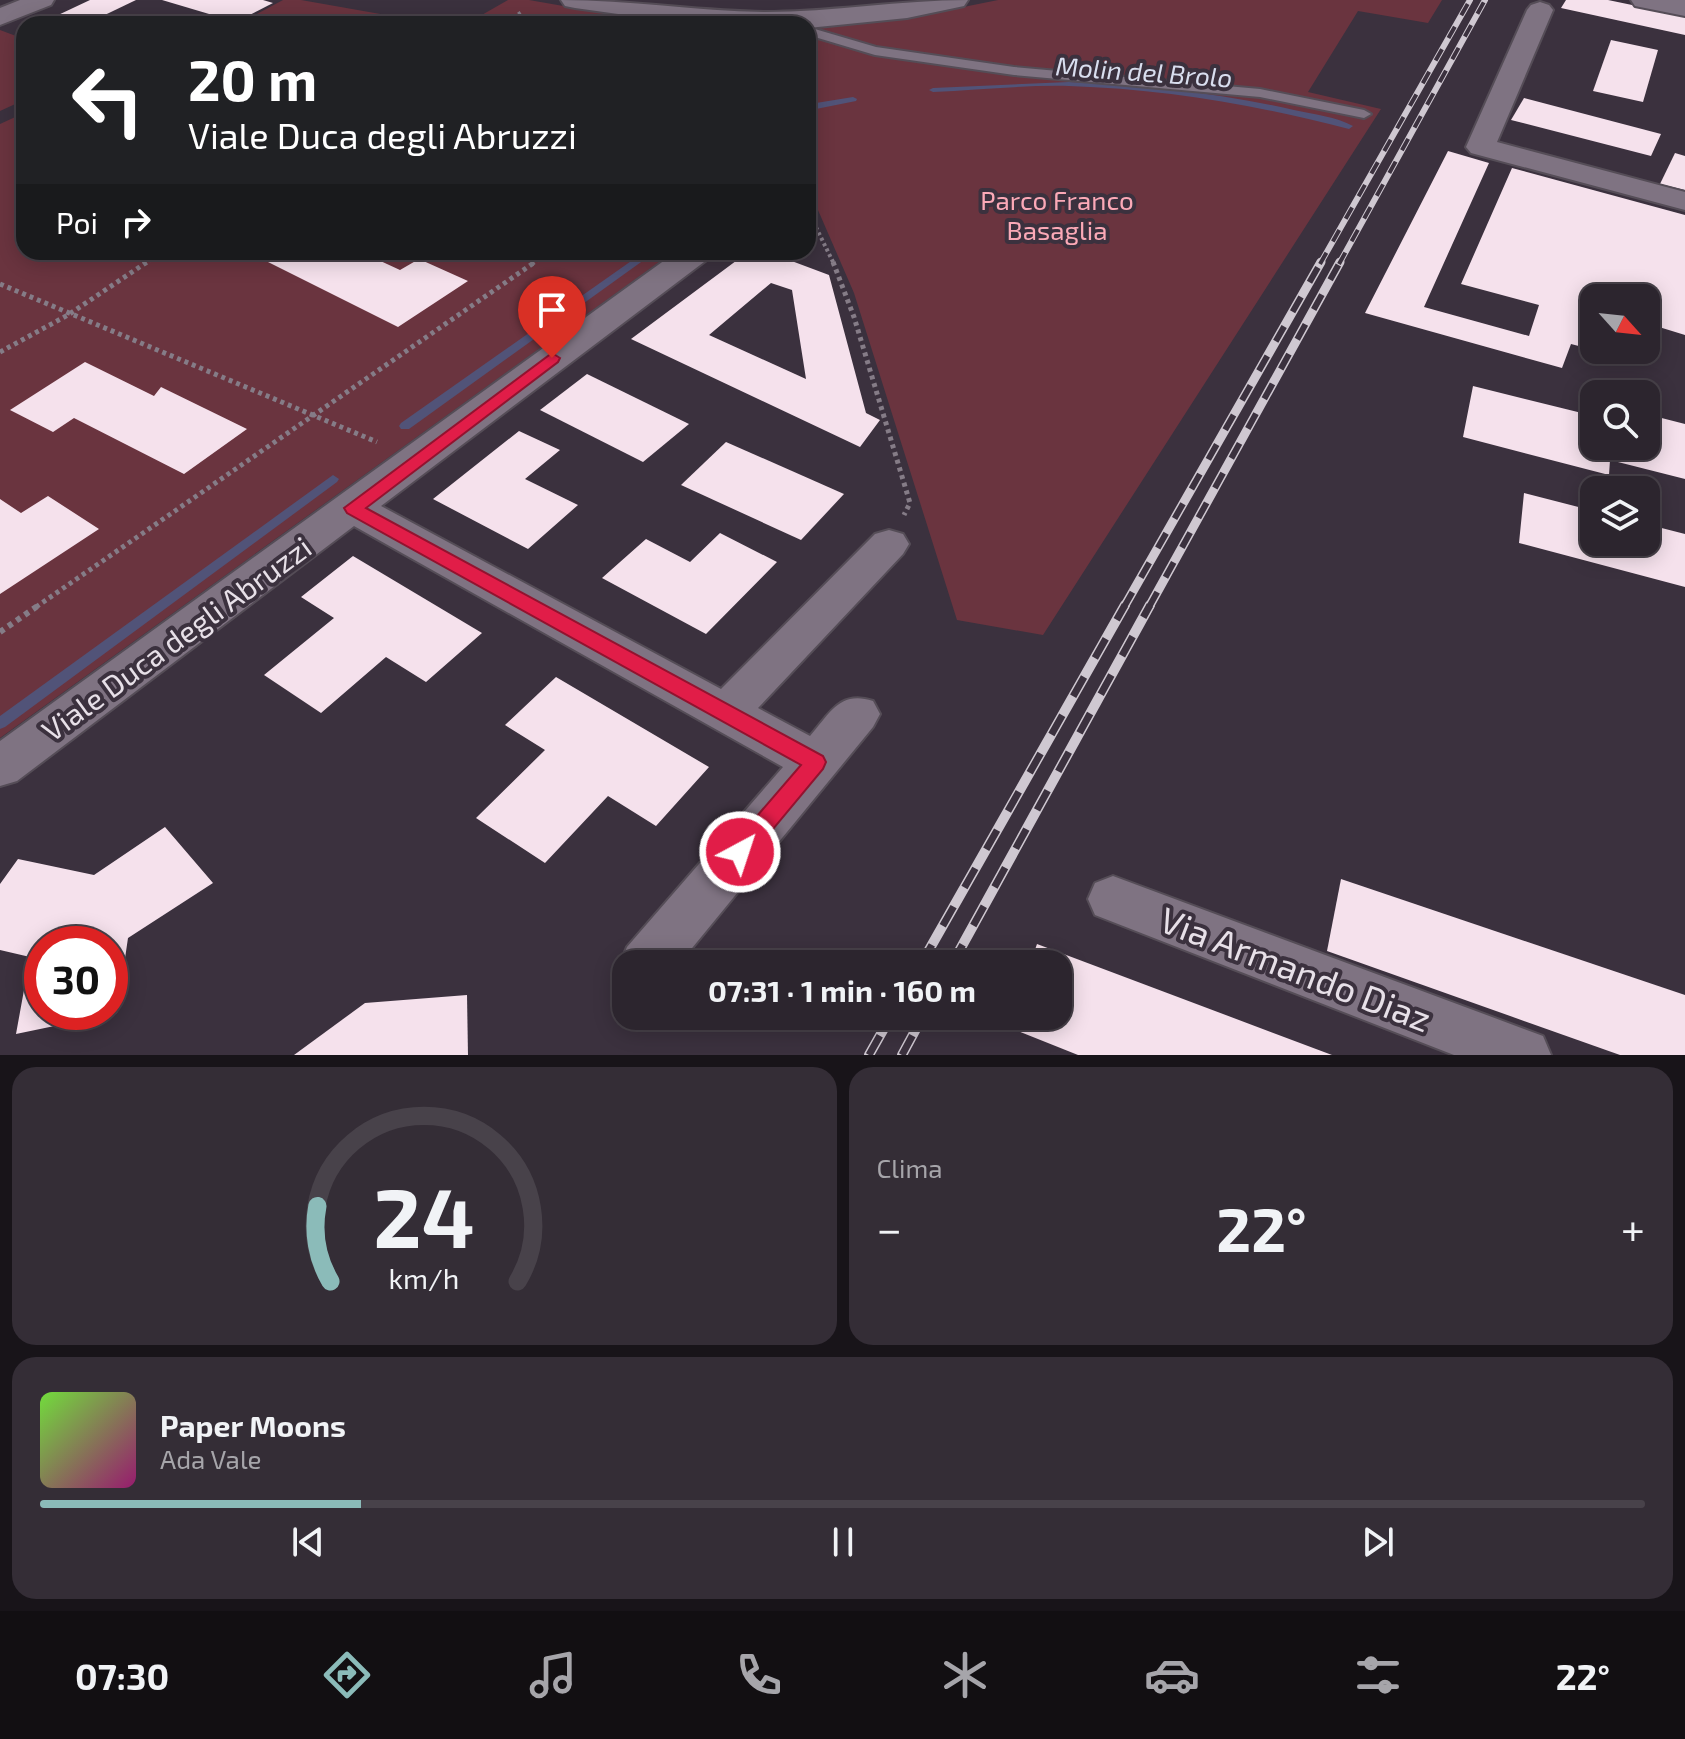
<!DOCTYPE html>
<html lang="it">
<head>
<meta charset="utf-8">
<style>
	:root { --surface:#2c252e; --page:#342d36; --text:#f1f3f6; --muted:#a6a5aa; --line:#48424a; --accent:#8bbbb9 }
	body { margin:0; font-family:"Exo 2",sans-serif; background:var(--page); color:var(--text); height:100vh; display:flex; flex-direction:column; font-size:30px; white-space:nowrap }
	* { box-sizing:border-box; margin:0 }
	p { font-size:26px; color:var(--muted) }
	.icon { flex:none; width:44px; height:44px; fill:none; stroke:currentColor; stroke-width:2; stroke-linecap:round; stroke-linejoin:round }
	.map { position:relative; height:1055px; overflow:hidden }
	.side { display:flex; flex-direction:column; gap:12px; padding:12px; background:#181419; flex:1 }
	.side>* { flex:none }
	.hud { position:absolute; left:16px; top:16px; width:800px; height:244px; border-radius:24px; box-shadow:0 4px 20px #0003,0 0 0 2px var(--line); background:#202124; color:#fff; overflow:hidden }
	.needle { width:52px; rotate:117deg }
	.fabs { position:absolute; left:1580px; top:284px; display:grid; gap:16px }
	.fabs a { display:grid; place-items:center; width:80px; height:80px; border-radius:16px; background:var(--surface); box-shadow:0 4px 20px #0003,0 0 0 2px var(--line); font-size:40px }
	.speed { position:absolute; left:24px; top:926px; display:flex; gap:16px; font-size:40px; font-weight:700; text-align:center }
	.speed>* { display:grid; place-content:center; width:104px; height:104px; border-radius:50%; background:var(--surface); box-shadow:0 4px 20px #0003,0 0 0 2px var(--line); line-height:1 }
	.speed .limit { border:12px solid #d22; background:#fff; color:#111 }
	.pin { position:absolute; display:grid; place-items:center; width:68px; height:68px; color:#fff; margin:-82px -34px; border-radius:50% 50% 50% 0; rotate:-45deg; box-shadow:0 0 8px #0007 }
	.pin .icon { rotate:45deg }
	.me { position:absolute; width:88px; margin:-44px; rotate:40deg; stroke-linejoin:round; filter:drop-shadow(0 0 6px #0008) }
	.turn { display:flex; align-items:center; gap:28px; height:168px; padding:0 40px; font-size:36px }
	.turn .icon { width:104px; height:104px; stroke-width:2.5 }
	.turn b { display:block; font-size:56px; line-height:68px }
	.then { display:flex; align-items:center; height:76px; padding:0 40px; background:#0003; gap:16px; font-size:30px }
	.big { font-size:60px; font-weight:700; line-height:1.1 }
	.side .tile { flex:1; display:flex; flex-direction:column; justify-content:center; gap:12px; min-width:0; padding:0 28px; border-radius:24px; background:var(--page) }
	.side .dial { align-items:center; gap:0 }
	.dial svg { height:208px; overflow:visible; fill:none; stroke:var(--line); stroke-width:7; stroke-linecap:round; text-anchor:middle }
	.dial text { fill:var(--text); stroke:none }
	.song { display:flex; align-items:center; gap:24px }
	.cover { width:96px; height:96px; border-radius:12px; background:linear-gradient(135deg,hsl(100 70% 55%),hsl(320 70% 35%)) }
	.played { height:8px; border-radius:4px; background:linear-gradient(90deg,var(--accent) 20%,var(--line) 20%) }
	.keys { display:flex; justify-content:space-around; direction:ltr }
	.heat { display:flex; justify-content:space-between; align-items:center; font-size:44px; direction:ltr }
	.side .tiles { flex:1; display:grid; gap:12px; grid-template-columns:1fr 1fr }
	.tile:last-child { grid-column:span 2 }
	.trip { position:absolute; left:612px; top:950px; width:460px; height:80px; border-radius:24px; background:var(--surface); box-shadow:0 4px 20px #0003,0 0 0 2px var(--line); font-weight:700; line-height:80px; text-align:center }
	.dock { display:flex; height:128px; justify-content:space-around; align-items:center; background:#120f12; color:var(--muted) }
	.dock .icon { width:56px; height:56px }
	.dock .current { color:var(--accent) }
	.dock b { font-size:36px; color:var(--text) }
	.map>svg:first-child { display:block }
	.green { fill:#6a343f }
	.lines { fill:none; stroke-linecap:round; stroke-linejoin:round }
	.stream { fill:#515378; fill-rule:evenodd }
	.building { fill:#f5e1ec; fill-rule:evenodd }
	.service-casing { stroke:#554d57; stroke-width:4 }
	.minor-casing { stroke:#554d57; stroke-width:4 }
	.tertiary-casing { stroke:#554d57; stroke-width:4 }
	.path-far2 { stroke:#857c87; stroke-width:4; stroke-dasharray:3 3; stroke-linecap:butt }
	.path-far1 { stroke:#857c87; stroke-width:5; stroke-dasharray:4 4; stroke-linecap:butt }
	.path { stroke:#857c87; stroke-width:6; stroke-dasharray:5 5; stroke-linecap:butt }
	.service { fill:#7f7382; fill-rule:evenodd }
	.minor { fill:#7f7382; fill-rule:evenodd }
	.tertiary { fill:#7f7382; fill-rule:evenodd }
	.rail-far2-casing { stroke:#cfc8d1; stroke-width:6 }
	.rail-far1-casing { stroke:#cfc8d1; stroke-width:9 }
	.rail-casing { stroke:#cfc8d1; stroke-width:10 }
	.rail-far2 { stroke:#3b313e; stroke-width:4; stroke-dasharray:13; stroke-linecap:butt }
	.rail-far1 { stroke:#3b313e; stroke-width:6; stroke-dasharray:17; stroke-linecap:butt }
	.rail { stroke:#3b313e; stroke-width:7; stroke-dasharray:22; stroke-linecap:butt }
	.route { fill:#e11d48; stroke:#92132f; stroke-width:2 }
	.labels { text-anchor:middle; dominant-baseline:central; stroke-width:8; stroke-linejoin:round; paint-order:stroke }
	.far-water-label { font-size:26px; font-style:italic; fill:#d9deef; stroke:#3b313e }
	.far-park-label { font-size:26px; fill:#fba9b7; stroke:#3b313e }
	.street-label { font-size:30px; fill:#e7e0e8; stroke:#3b313e }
	.near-street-label { font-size:36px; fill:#e7e0e8; stroke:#3b313e }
</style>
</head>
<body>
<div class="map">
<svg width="1685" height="1055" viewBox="0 0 1685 1055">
	<rect width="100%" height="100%" fill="#3b313e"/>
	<g class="green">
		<path d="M283,0H301L437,24H238Z"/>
		<path d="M508,0H529L666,24H466Z"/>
		<path d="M998,0H1442L1428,23L1358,11L1308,92L1381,109L1043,635L957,620L854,293L808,187V27L924,15Z"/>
		<path d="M0,30L24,39V100L0,111Z"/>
		<path d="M24,113V252H673L0,738V124Z"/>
	</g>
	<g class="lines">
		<g class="stream">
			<path d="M1069,82C1145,85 1220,93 1294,110C1313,114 1337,117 1353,126L1349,129C1257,105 1164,89 1069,86C1023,85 978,90 933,92L929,90L933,88Z"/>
			<path d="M853,97L857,99L856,101L816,109L812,106L816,103Z"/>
			<path d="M644,252H655L409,429H401L399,426L401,423Z"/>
			<path d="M333,475L339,479L337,482L5,727L0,729V716Z"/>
		</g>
	</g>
	<g class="building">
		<path d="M90,0H136L86,24H39Z"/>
		<path d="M162,0H263L273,3L236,22Z"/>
		<path d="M1566,0H1608L1685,16V35L1561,8Z"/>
		<path d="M1611,40L1658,50L1643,102L1593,91Z"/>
		<path d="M1524,98L1661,134L1651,156L1511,120Z"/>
		<path d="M1448,151L1489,163L1424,307L1529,336L1539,305L1461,284L1512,168L1685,215V335L1646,323V298H1594V350L1571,344L1562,368L1365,313Z"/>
		<path d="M1675,153L1685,156V190L1660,184Z"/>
		<path d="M267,252H361L400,270L419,259L468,281L398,327L258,257Z"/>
		<path d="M748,252H787L781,257L829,275L866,413L880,420L860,447L631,339ZM771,283L792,290L806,379L709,335Z"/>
		<path d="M85,362L154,396L161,387L247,429L184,474L74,418L53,432L10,410Z"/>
		<path d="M587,374L689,424L643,462L540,410Z"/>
		<path d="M1473,386L1594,416V446H1646V414L1685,424V479L1610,460L1609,475L1463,437Z"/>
		<path d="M519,431L560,450L525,479L578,505L528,549L433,499Z"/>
		<path d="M726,442L844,494L801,540L681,485Z"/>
		<path d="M1524,493L1594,511V542H1646V524L1685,534V587L1519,543Z"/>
		<path d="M48,496L99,529L0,594V499L21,513Z"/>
		<path d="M720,533L777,562L706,634L602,578L646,539L690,562Z"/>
		<path d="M353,556L482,633L426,682L386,657L321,713L264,675L334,618L301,597Z"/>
		<path d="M556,677L709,767L656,826L608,796L545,863L476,818L545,750L505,725Z"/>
		<path d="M165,827L213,883L128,938L117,1013L16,1034L30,957L0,950V884L18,859L94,875ZM42,944H110V1012H42Z"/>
		<path d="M1341,879L1685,995V1055H1620L1327,951Z"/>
		<path d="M1037,944L1332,1055H1078L1008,1027L1012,1016H1058V964H1030Z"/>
		<path d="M467,995L468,1055H294L365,1003Z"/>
	</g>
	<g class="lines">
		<g class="service-casing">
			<path id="service" d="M808,27L876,47L1014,67L1260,89L1364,110L1371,114L1364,118L1260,97L1014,75L875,55L808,35Z"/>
		</g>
		<g class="minor-casing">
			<g id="minor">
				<path d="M20,0H54L51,5L0,25V8Z"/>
				<path d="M1540,2L1549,5L1553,10L1497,142L1685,192V210L1471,153L1466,147L1527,10L1531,5Z"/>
				<path d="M676,252H713L708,259L381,506L721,689L875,534L889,530L903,534L909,544L903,554L758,708L810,736C830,713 840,690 873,701L880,714L873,727L679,964H626V978L620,964L627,947L783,767L354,526L17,781L0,786V741Z"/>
				<path d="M1113,876L1543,1036L1551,1055H1454L1095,915L1088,899L1095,883Z"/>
			</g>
		</g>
		<g class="tertiary-casing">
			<g id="tertiary">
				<path d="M561,0C630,0 696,11 765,12C833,12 900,0 968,0L964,6L907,18L808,28V24H690L575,8L565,6Z"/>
				<path d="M1631,0H1685V16L1635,6Z"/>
			</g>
		</g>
		<g class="path-far2">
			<path d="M516,16L540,24"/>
			<path d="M503,24L522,12"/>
			<path d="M808,211L834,264"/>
			<path d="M144,264L161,252"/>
			<path d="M532,264L549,252"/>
		</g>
		<g class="path-far1">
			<path d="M833,262L854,317L910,503L904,515"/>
			<path d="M0,284L377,442"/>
			<path d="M0,352L68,315L147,262"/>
			<path d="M36,607L535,262"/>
		</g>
		<path class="path" d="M0,632L39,605"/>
		<use href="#service" class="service"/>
		<use href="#minor" class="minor"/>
		<use href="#tertiary" class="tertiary"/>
		<g class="rail-far2-casing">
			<g id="rail-far2">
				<path d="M1320,264L1470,0"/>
				<path d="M1339,264L1485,0"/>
			</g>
		</g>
		<g class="rail-far1-casing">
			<g id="rail-far1">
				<path d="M1124,607L1321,262"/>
				<path d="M1149,607L1340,262"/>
			</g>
		</g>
		<g class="rail-casing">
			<g id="rail">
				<path d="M921,964L1125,605"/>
				<path d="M952,964L1150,605"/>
				<path d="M869,1055L891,1016"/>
				<path d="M902,1055L923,1016"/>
			</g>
		</g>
		<use href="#rail-far2" class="rail-far2"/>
		<use href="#rail-far1" class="rail-far1"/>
		<use href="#rail" class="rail"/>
	</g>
	<path class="route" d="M552,353L560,358L558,362L366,508L823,756L826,762L823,769L748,859L740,862L732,859L729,852L732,845L801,765L347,513L344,508Z"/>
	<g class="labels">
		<g class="far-water-label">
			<text transform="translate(1144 71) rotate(4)">Molin del Brolo</text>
		</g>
		<g class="far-park-label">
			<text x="1057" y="199">Parco Franco<tspan x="1057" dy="30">Basaglia</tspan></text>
		</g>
		<g class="street-label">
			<text transform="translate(176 638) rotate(-36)">Viale Duca degli Abruzzi</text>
		</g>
		<g class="near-street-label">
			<text transform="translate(1296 968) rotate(21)">Via Armando Diaz</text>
		</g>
	</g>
</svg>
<div class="fabs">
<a><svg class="needle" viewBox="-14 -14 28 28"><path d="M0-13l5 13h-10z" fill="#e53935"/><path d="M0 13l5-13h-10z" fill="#a6a5aa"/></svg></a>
<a><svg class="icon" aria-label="search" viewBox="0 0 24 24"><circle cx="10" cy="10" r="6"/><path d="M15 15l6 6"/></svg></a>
<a><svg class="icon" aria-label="layers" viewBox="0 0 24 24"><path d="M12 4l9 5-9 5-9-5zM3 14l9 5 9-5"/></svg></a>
</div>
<div class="speed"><div class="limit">30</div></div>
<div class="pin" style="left:552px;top:358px;background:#d93025"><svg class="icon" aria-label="arrive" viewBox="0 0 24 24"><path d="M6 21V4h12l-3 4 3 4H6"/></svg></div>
<svg class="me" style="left:740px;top:852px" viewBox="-20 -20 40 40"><circle r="17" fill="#e11d48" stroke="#fff" stroke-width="3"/><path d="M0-11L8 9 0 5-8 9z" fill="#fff"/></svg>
<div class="trip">07:31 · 1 min · 160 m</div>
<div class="hud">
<div class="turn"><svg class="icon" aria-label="left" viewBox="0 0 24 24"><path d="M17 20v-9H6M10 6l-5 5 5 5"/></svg><div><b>20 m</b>Viale Duca degli Abruzzi</div></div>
<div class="then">Poi<svg class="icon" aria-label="right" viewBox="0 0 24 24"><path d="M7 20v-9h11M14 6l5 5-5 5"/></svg></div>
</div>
</div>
<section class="side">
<div class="tiles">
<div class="tile dial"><svg viewBox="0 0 100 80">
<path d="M14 69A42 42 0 1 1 86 69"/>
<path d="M14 69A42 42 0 0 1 9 40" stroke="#8bbbb9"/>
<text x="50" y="56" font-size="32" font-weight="700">24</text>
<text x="50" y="72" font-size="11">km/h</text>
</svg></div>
<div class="tile"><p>Clima</p>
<div class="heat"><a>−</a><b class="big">22°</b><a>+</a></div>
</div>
<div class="tile">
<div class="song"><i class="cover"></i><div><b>Paper Moons</b><p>Ada Vale</p></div></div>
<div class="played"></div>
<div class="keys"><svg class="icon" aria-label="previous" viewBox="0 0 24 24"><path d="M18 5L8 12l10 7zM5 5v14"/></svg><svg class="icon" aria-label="pause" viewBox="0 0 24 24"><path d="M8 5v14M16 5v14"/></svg><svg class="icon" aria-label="next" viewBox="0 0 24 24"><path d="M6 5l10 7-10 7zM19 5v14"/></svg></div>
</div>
</div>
</section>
<nav class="dock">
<b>07:30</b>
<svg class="icon current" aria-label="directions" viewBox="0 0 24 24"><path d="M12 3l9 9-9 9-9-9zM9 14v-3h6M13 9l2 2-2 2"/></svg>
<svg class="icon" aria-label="music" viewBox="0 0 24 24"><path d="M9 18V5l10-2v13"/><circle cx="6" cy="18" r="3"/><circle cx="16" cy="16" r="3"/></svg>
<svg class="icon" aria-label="phone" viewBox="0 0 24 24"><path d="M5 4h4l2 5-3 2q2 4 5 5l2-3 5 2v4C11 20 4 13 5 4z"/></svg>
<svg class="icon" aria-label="climate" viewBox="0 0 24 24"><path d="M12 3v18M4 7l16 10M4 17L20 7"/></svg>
<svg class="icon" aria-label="car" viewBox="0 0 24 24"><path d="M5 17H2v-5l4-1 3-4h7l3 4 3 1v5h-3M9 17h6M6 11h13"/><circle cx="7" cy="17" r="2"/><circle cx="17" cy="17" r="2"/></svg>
<svg class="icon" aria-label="filters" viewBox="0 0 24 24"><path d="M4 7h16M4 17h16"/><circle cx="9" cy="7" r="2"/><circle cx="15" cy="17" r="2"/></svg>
<b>22°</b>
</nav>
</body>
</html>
